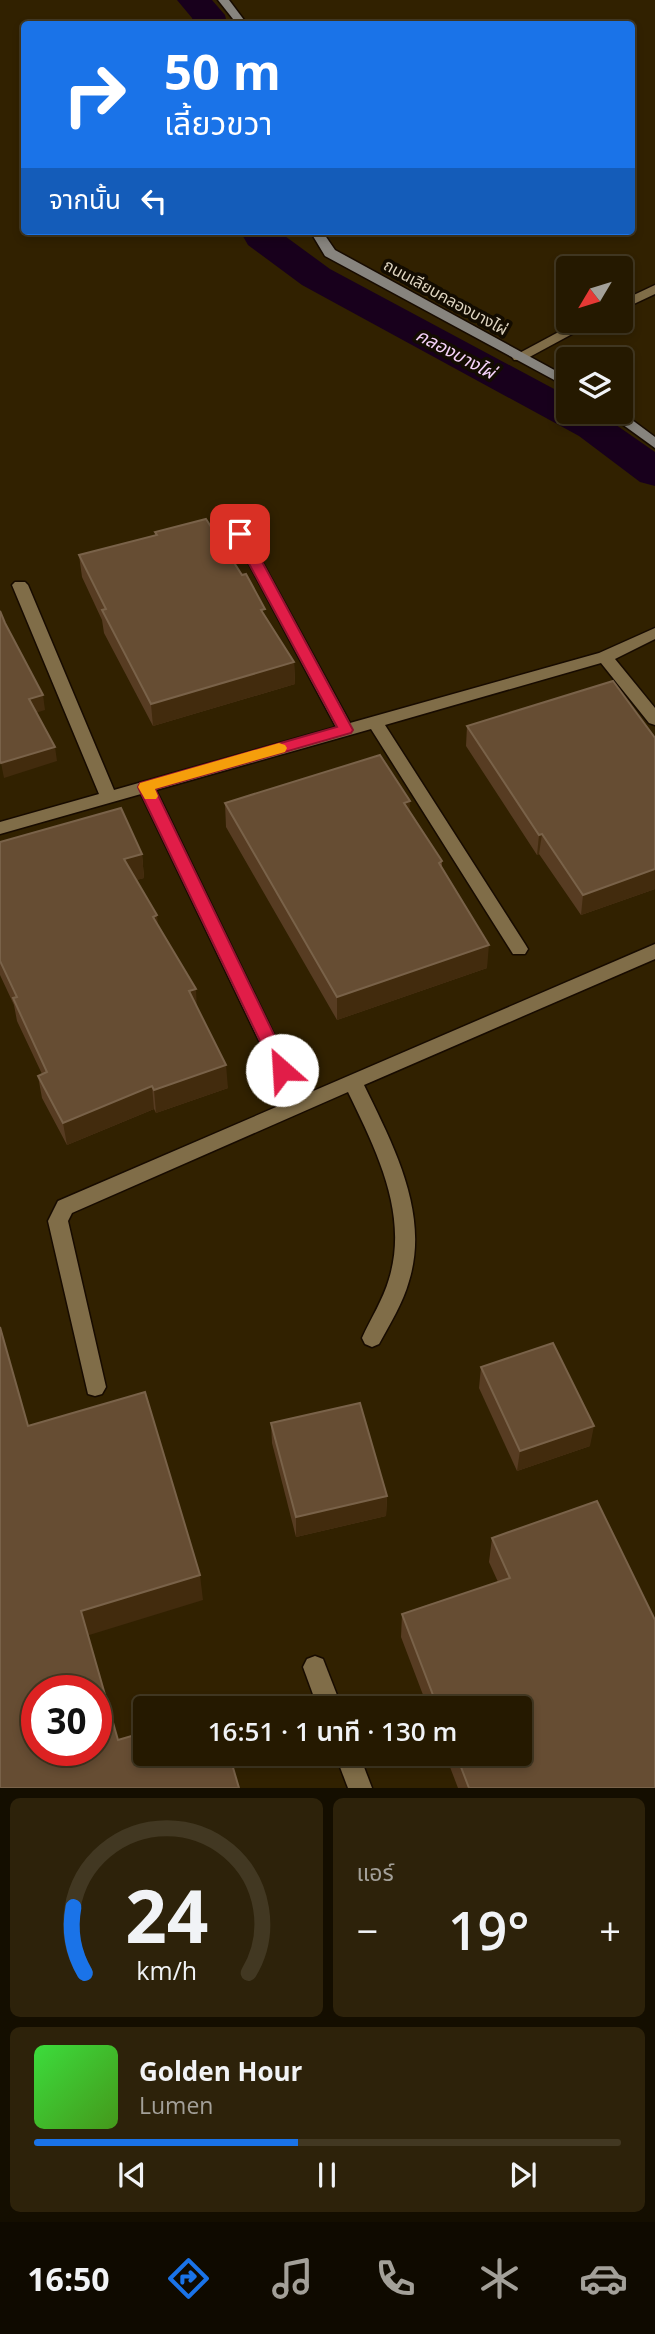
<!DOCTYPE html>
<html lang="th">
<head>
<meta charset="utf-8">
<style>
	:root { --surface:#251900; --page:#2d220a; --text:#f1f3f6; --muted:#a3a099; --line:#423822; --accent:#1a73e8 }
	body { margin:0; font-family:"Open Sans","Noto Sans Thai",sans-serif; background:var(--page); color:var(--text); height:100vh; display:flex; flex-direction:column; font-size:26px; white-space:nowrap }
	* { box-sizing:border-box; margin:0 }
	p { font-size:23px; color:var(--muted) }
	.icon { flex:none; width:38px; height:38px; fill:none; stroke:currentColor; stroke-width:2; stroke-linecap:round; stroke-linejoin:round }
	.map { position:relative; height:1788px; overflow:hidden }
	.details { display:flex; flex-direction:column; gap:10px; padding:10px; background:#140e00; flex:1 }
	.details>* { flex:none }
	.banner { position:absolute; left:21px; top:21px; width:614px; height:214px; border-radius:7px; box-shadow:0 4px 10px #0003,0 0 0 2px var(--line); background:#1a73e8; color:#fff; overflow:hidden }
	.needle { width:46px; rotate:232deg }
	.fabs { position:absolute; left:556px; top:256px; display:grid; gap:14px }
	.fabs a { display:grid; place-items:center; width:77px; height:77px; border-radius:7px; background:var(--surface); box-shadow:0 4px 10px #0003,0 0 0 2px var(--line); font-size:35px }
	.speed { position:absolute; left:21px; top:1675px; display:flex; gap:14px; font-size:35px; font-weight:700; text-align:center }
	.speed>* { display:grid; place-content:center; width:91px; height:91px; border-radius:50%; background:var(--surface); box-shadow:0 4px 10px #0003,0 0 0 2px var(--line); line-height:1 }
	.speed .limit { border:10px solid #d22; background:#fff; color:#111 }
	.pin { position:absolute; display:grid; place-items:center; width:60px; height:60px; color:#fff; margin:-30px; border-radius:14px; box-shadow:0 4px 10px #0006 }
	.me { position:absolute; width:77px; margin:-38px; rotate:334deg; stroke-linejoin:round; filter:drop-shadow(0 0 5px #0008) }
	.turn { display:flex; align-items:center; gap:24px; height:147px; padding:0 28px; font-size:32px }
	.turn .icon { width:91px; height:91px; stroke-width:2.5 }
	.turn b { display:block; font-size:49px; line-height:60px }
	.then { display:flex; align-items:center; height:66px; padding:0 28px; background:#0003; gap:14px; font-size:26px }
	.big { font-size:52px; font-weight:600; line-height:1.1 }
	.details .tile { flex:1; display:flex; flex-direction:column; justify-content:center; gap:10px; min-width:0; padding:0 24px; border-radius:10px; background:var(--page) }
	.details .dial { align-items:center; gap:0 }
	.dial svg { height:182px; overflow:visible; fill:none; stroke:var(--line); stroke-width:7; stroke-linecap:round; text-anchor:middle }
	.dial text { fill:var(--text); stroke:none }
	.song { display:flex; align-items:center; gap:21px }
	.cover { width:84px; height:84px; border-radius:10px; background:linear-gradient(135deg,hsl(120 70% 55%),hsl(100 70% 35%)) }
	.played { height:7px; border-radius:4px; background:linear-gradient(90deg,var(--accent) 45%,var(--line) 45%) }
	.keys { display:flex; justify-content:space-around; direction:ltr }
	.heat { display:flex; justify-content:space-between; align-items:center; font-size:38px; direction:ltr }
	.details .tiles { flex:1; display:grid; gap:10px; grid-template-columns:1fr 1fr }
	.tile:last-child { grid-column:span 2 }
	.trip { position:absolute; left:133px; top:1696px; width:399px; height:70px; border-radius:7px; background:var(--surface); box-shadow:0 4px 10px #0003,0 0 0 2px var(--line); font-weight:600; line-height:70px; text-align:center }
	.tab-bar { display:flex; height:112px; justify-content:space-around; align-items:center; background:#0f0a00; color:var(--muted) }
	.tab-bar .icon { width:49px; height:49px }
	.tab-bar .selected { color:var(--accent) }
	.tab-bar b { font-size:32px; color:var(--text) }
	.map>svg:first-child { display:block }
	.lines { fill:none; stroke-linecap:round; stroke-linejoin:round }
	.canal { fill:#18001c; fill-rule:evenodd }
	.street-casing { stroke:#170b00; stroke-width:3 }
	.secondary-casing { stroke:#170b00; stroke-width:3 }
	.street { fill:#806d48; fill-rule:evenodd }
	.secondary { fill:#87847e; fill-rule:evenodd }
	.wall { fill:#573c22 }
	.shaded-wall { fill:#422b0d }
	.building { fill:#664d33; stroke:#796249; stroke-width:2; fill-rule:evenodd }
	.route { fill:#e11d48; stroke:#92132f; stroke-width:2 }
	.slow { fill:#f59e0b }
	.labels { text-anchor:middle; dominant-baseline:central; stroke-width:7; stroke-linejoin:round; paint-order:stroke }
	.far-street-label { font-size:16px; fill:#dfd5c1; stroke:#130c01 }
	.far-water-label { font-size:18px; font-style:italic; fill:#f5d2f9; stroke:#130c01 }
</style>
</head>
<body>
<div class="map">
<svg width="655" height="1788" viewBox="0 0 655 1788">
	<rect width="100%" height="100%" fill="#312100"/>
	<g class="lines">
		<g class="canal">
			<path d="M177,0H212L225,15L227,24H194L192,18Z"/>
			<path d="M240,231H278L330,269L569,397V411H596L655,452V486L640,482L579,436L302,285L248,245Z"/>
		</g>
		<g class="street-casing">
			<g id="street">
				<path d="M655,285V294L621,310V301Z"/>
				<path d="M581,320H598L524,360H514L512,357Z"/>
				<path d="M240,529L247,534L350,723L599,653L655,628V639L615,659L655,708V725L649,723L601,663L385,725L525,944L528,949L525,954H513L371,729L156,790L291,1070L289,1075L282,1078L275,1075L273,1070L141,794L0,834V822L99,794L12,585L15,582H25L28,585L114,790L336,727L233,534Z"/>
				<path d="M655,944V959L364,1085C393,1145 430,1213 409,1281C403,1303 390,1324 379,1344L372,1347L365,1344L362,1338C371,1318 383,1300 389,1279C409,1214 376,1150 348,1092L72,1213L68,1221L106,1387L102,1394L95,1396L88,1394L48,1221L58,1201Z"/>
				<path d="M315,1656L323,1659L342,1708H318L303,1667L307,1659Z"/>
				<path d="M335,1754H359L372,1788H348Z"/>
			</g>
		</g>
		<g class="secondary-casing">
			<g id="secondary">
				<path d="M218,0H229L247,24H237Z"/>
				<path d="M310,231H322L335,250L569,378V388L325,256Z"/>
				<path d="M604,411H620L655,437V448Z"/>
			</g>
		</g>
		<use href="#street" class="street"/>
		<use href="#secondary" class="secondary"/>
	</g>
	<g class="wall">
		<path d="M155,532L266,617L294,662L295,684L153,726L104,633L102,620L82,577L79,555L155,536Z"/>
		<path d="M467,726L655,738V889L581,915L539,854L537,855L466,746Z"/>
		<path d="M225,803L409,811L442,861V868L487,968L337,1020L226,827Z"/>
		<path d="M0,842L142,854L144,878L136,880L197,1007L228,1088L156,1113L154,1109L67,1145L42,1098L38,1076L42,1074L17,1021L14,1005L0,975Z"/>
		<path d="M481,1367L590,1446L517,1471L479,1388Z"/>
		<path d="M271,1423L387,1496L386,1516L296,1537L272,1443Z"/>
		<path d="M492,1538L655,1788H458L445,1754H520V1708H428L401,1637L402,1614L498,1582L489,1562Z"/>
	</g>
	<g class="shaded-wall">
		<path d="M294,662L295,684L153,726L151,704Z"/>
		<path d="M43,695L45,710L32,714L29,699Z"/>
		<path d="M55,747L57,761L4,778L1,763Z"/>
		<path d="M410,801L409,825L404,803Z"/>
		<path d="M542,834L539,854L537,855L539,835Z"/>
		<path d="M142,854L144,878L126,883L124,859Z"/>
		<path d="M655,869V889L581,915L583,895Z"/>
		<path d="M157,915L159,938L153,917Z"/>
		<path d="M489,945L487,968L337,1020V997Z"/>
		<path d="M196,989L197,1012L189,991Z"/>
		<path d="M226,1065L228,1088L156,1113L154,1090Z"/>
		<path d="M152,1086L154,1109L67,1145L63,1123Z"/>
		<path d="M594,1426L590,1446L517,1471L520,1451Z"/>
		<path d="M387,1496L386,1516L296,1537V1517Z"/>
		<path d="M200,1575L203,1600L86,1636L81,1611Z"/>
	</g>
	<g class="building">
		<path d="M206,519L242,575L246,574L265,609L261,610L294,662L151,704L102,610L106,609L79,555L157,535L155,532Z"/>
		<path d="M0,611L5,623L43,695L29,699L55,747L1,763L0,761Z"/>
		<path d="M613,681L655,738V869L583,895L542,834L539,835L467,726Z"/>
		<path d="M380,755L410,801L404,803L442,861L439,863L489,945L337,997L225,803Z"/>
		<path d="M121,808L142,854L124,859L157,915L153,917L196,989L189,991L226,1065L154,1090L152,1086L63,1123L38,1076L47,1072L13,998L17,997L0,961V842Z"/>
		<path d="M0,1327L28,1426L145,1392L200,1575L81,1611L118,1740L145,1732V1754H229L239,1788H0ZM37,1690H96V1750H37Z"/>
		<path d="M553,1343L594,1426L520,1451L481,1367Z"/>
		<path d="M360,1403L387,1496L296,1517L271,1423Z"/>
		<path d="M597,1501L655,1620V1788H469L456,1754H520V1708H438L402,1614L510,1578L492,1538Z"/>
	</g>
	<path class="route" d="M240,529L247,534L353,730L351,733L155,789L291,1070L288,1074H276L274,1070L138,787L140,783L337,727L233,534Z"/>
	<path class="slow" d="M279,743L285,745L287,748L285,752L155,789L158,796L156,799H145L138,787L140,783Z"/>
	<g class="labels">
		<g class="far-street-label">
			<text transform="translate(446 297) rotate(29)">ถนนเลียบคลองบางไผ่</text>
		</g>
		<g class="far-water-label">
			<text transform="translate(456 353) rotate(28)">คลองบางไผ่</text>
		</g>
	</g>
</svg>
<div class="fabs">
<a><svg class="needle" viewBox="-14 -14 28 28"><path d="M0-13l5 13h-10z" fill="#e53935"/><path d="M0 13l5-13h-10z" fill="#a3a099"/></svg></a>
<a><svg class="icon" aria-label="layers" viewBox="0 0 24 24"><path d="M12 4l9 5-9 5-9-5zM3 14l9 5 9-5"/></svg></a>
</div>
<div class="speed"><div class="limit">30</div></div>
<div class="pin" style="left:240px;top:534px;background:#d93025"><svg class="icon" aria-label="arrive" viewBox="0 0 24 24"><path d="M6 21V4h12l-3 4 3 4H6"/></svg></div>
<svg class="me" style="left:282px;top:1070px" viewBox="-20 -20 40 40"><circle r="19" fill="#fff"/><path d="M0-13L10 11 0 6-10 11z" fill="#e11d48"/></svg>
<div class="trip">16:51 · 1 นาที · 130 m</div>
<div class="banner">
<div class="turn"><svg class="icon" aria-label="right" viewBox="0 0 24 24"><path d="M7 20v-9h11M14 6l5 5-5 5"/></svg><div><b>50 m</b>เลี้ยวขวา</div></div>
<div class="then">จากนั้น<svg class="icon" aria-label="left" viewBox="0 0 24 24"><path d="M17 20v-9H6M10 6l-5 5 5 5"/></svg></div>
</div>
</div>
<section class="details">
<div class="tiles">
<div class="tile dial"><svg viewBox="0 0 100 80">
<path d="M14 69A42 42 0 1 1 86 69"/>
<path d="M14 69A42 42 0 0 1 9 40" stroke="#1a73e8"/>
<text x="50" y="56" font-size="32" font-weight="700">24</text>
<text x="50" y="72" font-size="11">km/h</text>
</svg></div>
<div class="tile"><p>แอร์</p>
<div class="heat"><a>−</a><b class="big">19°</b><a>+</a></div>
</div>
<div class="tile">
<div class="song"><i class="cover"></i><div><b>Golden Hour</b><p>Lumen</p></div></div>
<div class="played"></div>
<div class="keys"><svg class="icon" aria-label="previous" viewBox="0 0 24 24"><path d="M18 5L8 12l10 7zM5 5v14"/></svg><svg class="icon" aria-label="pause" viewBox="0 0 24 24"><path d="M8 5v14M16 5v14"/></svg><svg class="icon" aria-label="next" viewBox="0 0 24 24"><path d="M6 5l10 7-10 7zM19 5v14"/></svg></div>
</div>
</div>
</section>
<nav class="tab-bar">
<b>16:50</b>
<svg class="icon selected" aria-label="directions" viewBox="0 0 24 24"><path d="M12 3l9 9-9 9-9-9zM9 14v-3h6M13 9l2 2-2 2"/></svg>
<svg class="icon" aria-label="music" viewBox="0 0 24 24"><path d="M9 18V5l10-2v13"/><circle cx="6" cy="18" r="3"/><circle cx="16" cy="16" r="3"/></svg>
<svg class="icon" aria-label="phone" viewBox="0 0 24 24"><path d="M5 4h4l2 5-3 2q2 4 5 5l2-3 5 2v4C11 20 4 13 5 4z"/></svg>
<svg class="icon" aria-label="climate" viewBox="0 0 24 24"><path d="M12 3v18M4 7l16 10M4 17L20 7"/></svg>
<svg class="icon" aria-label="car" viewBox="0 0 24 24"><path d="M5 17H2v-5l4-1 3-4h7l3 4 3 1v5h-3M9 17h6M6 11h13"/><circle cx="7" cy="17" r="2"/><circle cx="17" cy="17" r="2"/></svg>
</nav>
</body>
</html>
